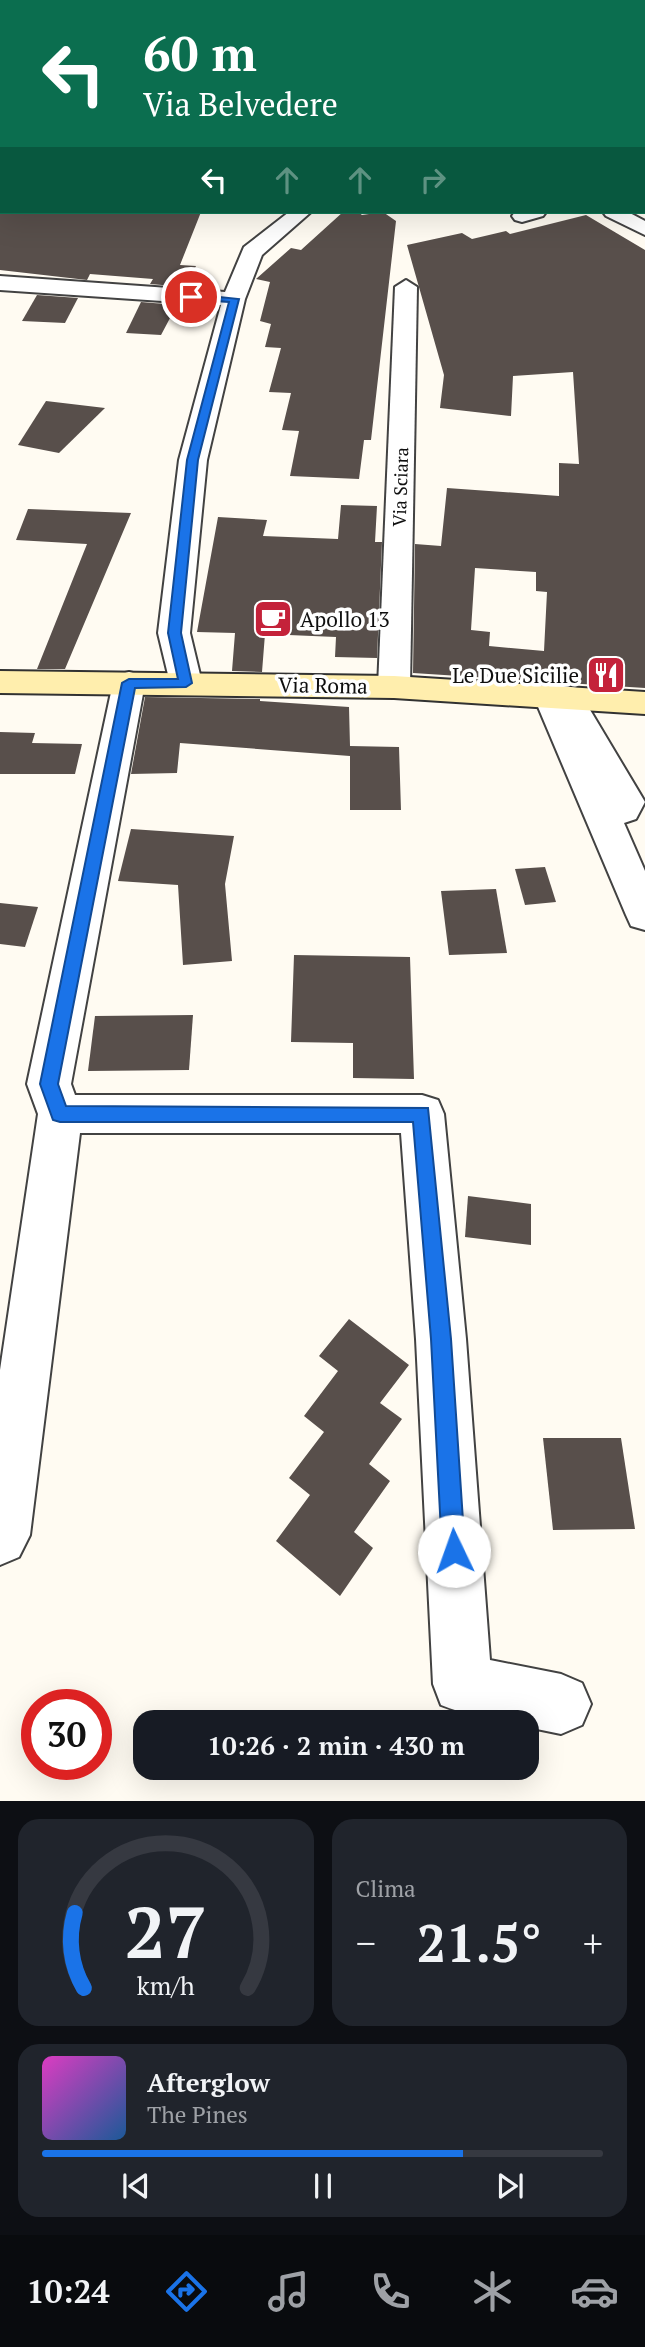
<!DOCTYPE html>
<html lang="it">
<head>
<meta charset="utf-8">
<style>
	:root { --surface:#171b24; --page:#20242c; --text:#f1f3f6; --muted:#9ea1a6; --line:#363941; --accent:#1a73e8 }
	body { margin:0; font-family:"PT Serif",serif; background:var(--page); color:var(--text); height:100vh; display:flex; flex-direction:column; font-size:26px; white-space:nowrap }
	* { box-sizing:border-box; margin:0 }
	p { font-size:23px; color:var(--muted) }
	.icon { flex:none; width:38px; height:38px; fill:none; stroke:currentColor; stroke-width:2; stroke-linecap:round; stroke-linejoin:round }
	.map { position:relative; height:1801px; overflow:hidden }
	.side { display:flex; flex-direction:column; gap:18px; padding:18px; background:#0d0f14; flex:1 }
	.side>* { flex:none }
	.hud { position:absolute; left:0px; top:0px; width:646px; height:214px; box-shadow:0 7px 28px #0002; background:#0b6e4f; color:#fff; overflow:hidden }
	.speed { position:absolute; left:21px; top:1689px; display:flex; gap:14px; font-size:35px; font-weight:700; text-align:center }
	.speed>* { display:grid; place-content:center; width:91px; height:91px; border-radius:50%; background:var(--surface); box-shadow:0 7px 28px #0002; line-height:1 }
	.speed .limit { border:10px solid #d22; background:#fff; color:#111 }
	.pin { position:absolute; display:grid; place-items:center; width:60px; height:60px; color:#fff; margin:-30px; border:4px solid #fff; border-radius:50%; box-shadow:0 2px 7px #0007 }
	.me { position:absolute; width:77px; margin:-38px; rotate:357deg; stroke-linejoin:round; filter:drop-shadow(0 0 5px #0008) }
	.turn { display:flex; align-items:center; gap:24px; height:147px; padding:0 28px; font-size:32px }
	.turn .icon { width:91px; height:91px; stroke-width:2.5 }
	.turn b { display:block; font-size:49px; line-height:60px }
	.lanes { display:flex; align-items:center; height:66px; padding:0 28px; background:#0003; justify-content:center; gap:35px; direction:ltr }
	.lanes .off { opacity:.35 }
	.big { font-size:52px; font-weight:800; line-height:1.1 }
	.side .tile { flex:1; display:flex; flex-direction:column; justify-content:center; gap:10px; min-width:0; padding:0 24px; border-radius:21px; background:var(--page) }
	.side .dial { align-items:center; gap:0 }
	.dial svg { height:182px; overflow:visible; fill:none; stroke:var(--line); stroke-width:7; stroke-linecap:round; text-anchor:middle }
	.dial text { fill:var(--text); stroke:none }
	.song { display:flex; align-items:center; gap:21px }
	.cover { width:84px; height:84px; border-radius:10px; background:linear-gradient(135deg,hsl(310 70% 55%),hsl(210 70% 35%)) }
	.played { height:7px; border-radius:4px; background:linear-gradient(90deg,var(--accent) 75%,var(--line) 75%) }
	.keys { display:flex; justify-content:space-around; direction:ltr }
	.heat { display:flex; justify-content:space-between; align-items:center; font-size:38px; direction:ltr }
	.side .tiles { flex:1; display:grid; gap:18px; grid-template-columns:1fr 1fr }
	.tile:last-child { grid-column:span 2 }
	.trip { position:absolute; left:133px; top:1710px; width:406px; height:70px; border-radius:21px; background:var(--surface); box-shadow:0 7px 28px #0002; font-weight:800; line-height:70px; text-align:center }
	.tabs { display:flex; height:112px; justify-content:space-around; align-items:center; background:#090b0e; color:var(--muted) }
	.tabs .icon { width:49px; height:49px }
	.tabs .active { color:var(--accent) }
	.tabs b { font-size:32px; color:var(--text) }
	.map>svg:first-child { display:block }
	.building { fill:#584f4b; fill-rule:evenodd }
	.lines { fill:none; stroke-linecap:round; stroke-linejoin:round }
	.street-casing { stroke:#424242; stroke-width:4 }
	.secondary-casing { stroke:#313131; stroke-width:4 }
	.street { fill:#fff; fill-rule:evenodd }
	.secondary { fill:#ffeead; fill-rule:evenodd }
	.route { fill:#1a73e8; stroke:#114b97; stroke-width:2 }
	.labels { text-anchor:middle; dominant-baseline:central; stroke-width:7; stroke-linejoin:round; paint-order:stroke }
	.far-street-label { font-size:18px; fill:#0f0f0f; stroke:#fff }
	.poi-label { font-size:21px; fill:#0f0f0f; stroke:#fff; text-anchor:start }
	.street-label { font-size:21px; fill:#0f0f0f; stroke:#fff }
</style>
</head>
<body>
<div class="map">
<svg width="645" height="1801" viewBox="0 0 645 1801">
	<rect width="100%" height="100%" fill="#fffbf2"/>
	<g class="building">
		<path d="M0,212H201L180,265L196,266L186,287L150,284L153,279L90,274L87,280L0,270Z"/>
		<path d="M343,212H358L362,215L383,212L396,221L371,440H364L359,479L290,476L299,431L282,430L291,393L269,392L281,348L265,347L271,324L260,321L270,282L256,279L291,248L301,250Z"/>
		<path d="M586,215L645,250V688L413,673L415,544L441,546L447,488L559,496V463L579,464L573,372L513,376L511,416L440,408L444,375L407,245L462,233L472,239L506,231L510,234ZM475,568L536,572V591L547,592L544,651L489,646L490,632L471,630Z"/>
		<path d="M37,295L78,298L65,323L22,321Z"/>
		<path d="M141,302L177,305L161,335L126,333Z"/>
		<path d="M46,401L105,408L59,453L18,445Z"/>
		<path d="M341,505L377,506L375,542H382L377,658L335,657L336,637L265,634L262,672L232,671L235,633L197,632L218,517L267,520L263,536L338,539Z"/>
		<path d="M28,509L131,513L65,669H37L87,544L16,540Z"/>
		<path d="M145,697L260,699V701L349,707L350,746L399,747L401,810H350V756L180,743L177,773L131,774Z"/>
		<path d="M0,732L35,733L32,743L82,744L75,774H0Z"/>
		<path d="M131,829L234,836L225,884L232,961L183,965L178,885L118,881Z"/>
		<path d="M545,867L556,902L525,905L515,869Z"/>
		<path d="M496,889L507,953L449,955L441,891Z"/>
		<path d="M0,903L38,907L25,947L0,944Z"/>
		<path d="M294,955L410,957L414,1079L353,1078V1043L291,1042Z"/>
		<path d="M193,1015L189,1070L88,1071L95,1016Z"/>
		<path d="M468,1196L531,1204V1245L465,1237Z"/>
		<path d="M349,1319L409,1365L380,1403L402,1419L369,1464L390,1481L354,1532L373,1548L340,1596L276,1541L310,1495L289,1478L324,1432L304,1416L338,1371L319,1356Z"/>
		<path d="M543,1438H621L635,1529L553,1530Z"/>
	</g>
	<g class="lines">
		<g class="street-casing">
			<g id="street">
				<path d="M33,0H87L88,2H35Z"/>
				<path d="M140,0H156L139,2Z"/>
				<path d="M339,0H355L356,2H340Z"/>
				<path d="M511,0H529L510,2Z"/>
				<rect x="0" y="53" width="2" height="11"/>
				<path d="M644,115L645,116V128L644,127Z"/>
				<rect x="0" y="124" width="2" height="12"/>
				<rect x="644" y="177" width="1" height="12"/>
				<path d="M289,212H311L262,255L245,299L207,460L190,633L202,683L198,691L186,694L174,691L170,683L158,633L179,460L221,305L0,290V276L225,292L244,247Z"/>
				<path d="M515,212H546L543,216L522,222L515,220L512,216Z"/>
				<path d="M603,212H628L645,221V235L606,216Z"/>
				<path d="M406,280L417,287L410,687L406,695L394,698L382,695L378,687L395,287Z"/>
				<path d="M129,672L141,675L145,683L71,1084L75,1095H422L438,1100L444,1114L466,1339L490,1660L561,1674L582,1683L591,1704L582,1725L561,1734L527,1727V1722C497,1722 469,1716 441,1705L433,1684L416,1339L401,1133H80L30,1535L19,1557L0,1565V1370L38,1114L27,1084L113,683L117,675Z"/>
				<path d="M550,684L577,688L645,802L636,819L624,823L645,871V930L631,926L626,915L533,695L538,687Z"/>
			</g>
		</g>
		<g class="secondary-casing">
			<path id="secondary" d="M0,671L394,676L645,692V714L394,698L0,693Z"/>
		</g>
		<use href="#street" class="street"/>
		<use href="#secondary" class="secondary"/>
	</g>
	<path class="route" d="M191,294L239,299L198,460L181,633L192,683L186,687L135,688L58,1084L66,1106L428,1108L451,1339L465,1551L462,1559L454,1563L446,1559L442,1551L431,1339L413,1122H60L53,1120L40,1084L122,683L129,679H178L168,633L187,460L229,302L188,299Z"/>
	<defs>
		<g id="cafe-square" transform="scale(2.0125)"><rect x="-9" y="-9" width="18" height="18" rx="4" fill="#c4223a" stroke="#fff"/><path d="M-5.5-4.5H6V0H3Q3 3.5 0 3.5H-2.5Q-5.5 3.5-5.5 0ZM3-3.2v2h1.7v-2ZM-6 4.5H4V6H-6Z" fill="#fff"/></g>
		<g id="restaurant-square" transform="scale(2.0125)"><rect x="-9" y="-9" width="18" height="18" rx="4" fill="#c4223a" stroke="#fff"/><path d="M-5-6h1v4h1v-4h1v4h1v-4h1v5L-1.5 .5V6h-2V.5L-5-1ZM5-6V6H3V1.5H1.5Q1.5-4 5-6Z" fill="#fff"/></g>
	</defs>
	<g fill-rule="evenodd">
		<use href="#cafe-square" x="273" y="619"/>
		<use href="#restaurant-square" x="606" y="675"/>
	</g>
	<g class="labels">
		<g class="far-street-label">
			<text transform="translate(400 487) rotate(-88)">Via Sciara</text>
		</g>
		<g class="poi-label">
			<text x="300" y="619">Apollo 13</text>
			<text x="579" y="675" text-anchor="end">Le Due Sicilie</text>
		</g>
		<g class="street-label">
			<text transform="translate(323 685) rotate(1)">Via Roma</text>
		</g>
	</g>
</svg>
<div class="speed"><div class="limit">30</div></div>
<div class="pin" style="left:191px;top:297px;background:#d93025"><svg class="icon" aria-label="arrive" viewBox="0 0 24 24"><path d="M6 21V4h12l-3 4 3 4H6"/></svg></div>
<svg class="me" style="left:454px;top:1551px" viewBox="-20 -20 40 40"><circle r="19" fill="#fff"/><path d="M0-13L10 11 0 6-10 11z" fill="#1a73e8"/></svg>
<div class="trip">10:26 · 2 min · 430 m</div>
<div class="hud">
<div class="turn"><svg class="icon" aria-label="left" viewBox="0 0 24 24"><path d="M17 20v-9H6M10 6l-5 5 5 5"/></svg><div><b>60 m</b>Via Belvedere</div></div>
<div class="lanes"><svg class="icon" aria-label="left" viewBox="0 0 24 24"><path d="M17 20v-9H6M10 6l-5 5 5 5"/></svg><svg class="icon off" aria-label="ahead" viewBox="0 0 24 24"><path d="M12 20V5M6 11l6-6 6 6"/></svg><svg class="icon off" aria-label="ahead" viewBox="0 0 24 24"><path d="M12 20V5M6 11l6-6 6 6"/></svg><svg class="icon off" aria-label="right" viewBox="0 0 24 24"><path d="M7 20v-9h11M14 6l5 5-5 5"/></svg></div>
</div>
</div>
<section class="side">
<div class="tiles">
<div class="tile dial"><svg viewBox="0 0 100 80">
<path d="M14 69A42 42 0 1 1 86 69"/>
<path d="M14 69A42 42 0 0 1 10 36" stroke="#1a73e8"/>
<text x="50" y="56" font-size="32" font-weight="700">27</text>
<text x="50" y="72" font-size="11">km/h</text>
</svg></div>
<div class="tile"><p>Clima</p>
<div class="heat"><a>−</a><b class="big">21.5°</b><a>+</a></div>
</div>
<div class="tile">
<div class="song"><i class="cover"></i><div><b>Afterglow</b><p>The Pines</p></div></div>
<div class="played"></div>
<div class="keys"><svg class="icon" aria-label="previous" viewBox="0 0 24 24"><path d="M18 5L8 12l10 7zM5 5v14"/></svg><svg class="icon" aria-label="pause" viewBox="0 0 24 24"><path d="M8 5v14M16 5v14"/></svg><svg class="icon" aria-label="next" viewBox="0 0 24 24"><path d="M6 5l10 7-10 7zM19 5v14"/></svg></div>
</div>
</div>
</section>
<nav class="tabs">
<b>10:24</b>
<svg class="icon active" aria-label="directions" viewBox="0 0 24 24"><path d="M12 3l9 9-9 9-9-9zM9 14v-3h6M13 9l2 2-2 2"/></svg>
<svg class="icon" aria-label="music" viewBox="0 0 24 24"><path d="M9 18V5l10-2v13"/><circle cx="6" cy="18" r="3"/><circle cx="16" cy="16" r="3"/></svg>
<svg class="icon" aria-label="phone" viewBox="0 0 24 24"><path d="M5 4h4l2 5-3 2q2 4 5 5l2-3 5 2v4C11 20 4 13 5 4z"/></svg>
<svg class="icon" aria-label="climate" viewBox="0 0 24 24"><path d="M12 3v18M4 7l16 10M4 17L20 7"/></svg>
<svg class="icon" aria-label="car" viewBox="0 0 24 24"><path d="M5 17H2v-5l4-1 3-4h7l3 4 3 1v5h-3M9 17h6M6 11h13"/><circle cx="7" cy="17" r="2"/><circle cx="17" cy="17" r="2"/></svg>
</nav>
</body>
</html>
